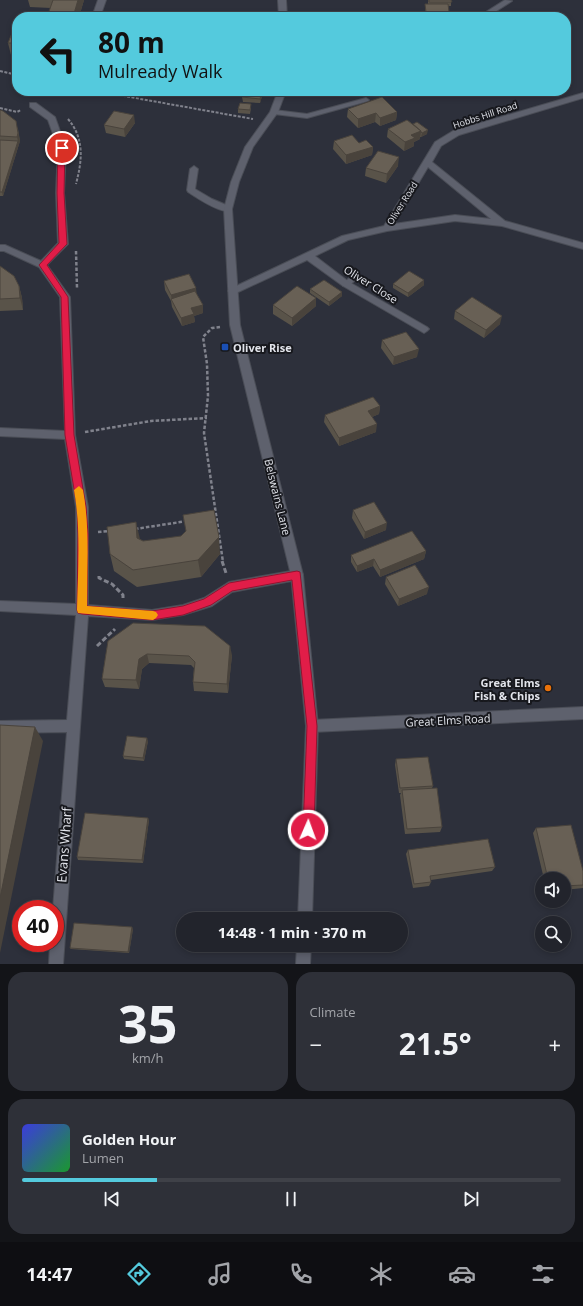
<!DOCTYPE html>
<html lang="en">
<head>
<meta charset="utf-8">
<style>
	:root { --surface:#22242c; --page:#2e3038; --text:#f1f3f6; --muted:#a2a4a9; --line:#3f4148; --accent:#54cadd }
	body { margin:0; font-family:"Open Sans",sans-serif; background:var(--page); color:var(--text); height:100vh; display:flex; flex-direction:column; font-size:15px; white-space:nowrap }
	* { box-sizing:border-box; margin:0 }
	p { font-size:13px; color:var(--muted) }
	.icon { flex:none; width:22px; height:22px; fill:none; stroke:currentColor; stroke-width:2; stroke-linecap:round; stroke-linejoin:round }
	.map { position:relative; height:964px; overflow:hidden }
	.details { display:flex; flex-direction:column; gap:8px; padding:8px; background:#131418; flex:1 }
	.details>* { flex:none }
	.hud { position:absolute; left:12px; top:12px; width:559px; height:84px; border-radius:16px; box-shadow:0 2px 6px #0003,0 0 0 1px var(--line); background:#54cadd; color:#111; overflow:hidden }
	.tools { position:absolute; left:535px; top:872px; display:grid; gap:8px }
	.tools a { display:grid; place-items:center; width:36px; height:36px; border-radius:50%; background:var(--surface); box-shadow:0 2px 6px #0003,0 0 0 1px var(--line); font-size:20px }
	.speed { position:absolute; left:12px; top:900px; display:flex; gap:8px; font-size:20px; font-weight:700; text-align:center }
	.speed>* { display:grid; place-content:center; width:52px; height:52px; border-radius:50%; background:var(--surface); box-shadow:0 2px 6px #0003,0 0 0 1px var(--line); line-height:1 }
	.speed .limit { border:6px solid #d22; background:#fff; color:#111 }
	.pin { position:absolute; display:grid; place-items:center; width:34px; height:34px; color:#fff; margin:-17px; border:2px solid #fff; border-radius:50%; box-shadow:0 1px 4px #0007 }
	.me { position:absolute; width:44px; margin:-22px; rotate:2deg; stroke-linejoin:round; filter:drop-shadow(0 0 3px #0008) }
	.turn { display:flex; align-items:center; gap:14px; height:84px; padding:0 20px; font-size:18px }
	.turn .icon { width:52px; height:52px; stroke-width:2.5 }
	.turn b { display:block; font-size:28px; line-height:34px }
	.big { font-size:30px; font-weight:700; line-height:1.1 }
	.details .tile { flex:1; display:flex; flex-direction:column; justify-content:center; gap:6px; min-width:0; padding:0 14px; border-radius:16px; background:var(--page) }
	.details .dial { align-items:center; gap:0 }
	.dial b { font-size:52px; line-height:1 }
	.song { display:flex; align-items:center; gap:12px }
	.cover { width:48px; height:48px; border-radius:6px; background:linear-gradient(135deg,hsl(240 70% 55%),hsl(130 70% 35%)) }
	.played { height:4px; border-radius:2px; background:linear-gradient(90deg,var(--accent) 25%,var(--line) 25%) }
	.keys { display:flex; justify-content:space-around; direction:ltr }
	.heat { display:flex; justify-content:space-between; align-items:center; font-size:22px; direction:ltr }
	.details .tiles { flex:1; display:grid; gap:8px; grid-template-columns:1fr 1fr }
	.tile:last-child { grid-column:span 2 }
	.trip { position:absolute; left:176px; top:912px; width:232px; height:40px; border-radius:20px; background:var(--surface); box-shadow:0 2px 6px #0003,0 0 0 1px var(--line); font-weight:700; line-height:40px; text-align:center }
	.tabs { display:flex; height:64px; justify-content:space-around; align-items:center; background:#0e0e12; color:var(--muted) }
	.tabs .icon { width:28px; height:28px }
	.tabs .current { color:var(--accent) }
	.tabs b { font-size:18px; color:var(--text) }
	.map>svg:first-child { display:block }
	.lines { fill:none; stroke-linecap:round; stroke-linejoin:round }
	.service-casing { stroke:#4a4d56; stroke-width:2 }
	.minor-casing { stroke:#4a4d56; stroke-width:2 }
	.tertiary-casing { stroke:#4a4d56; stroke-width:2 }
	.path-far2 { stroke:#80828c; stroke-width:2; stroke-dasharray:3 1.5; stroke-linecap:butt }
	.path-far1 { stroke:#80828c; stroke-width:2.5; stroke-dasharray:3.5 2; stroke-linecap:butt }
	.path { stroke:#80828c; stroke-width:3; stroke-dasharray:5 2.5; stroke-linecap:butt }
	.service { fill:#5e616d; fill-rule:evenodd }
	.minor { fill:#5e616d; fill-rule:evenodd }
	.tertiary { fill:#5e616d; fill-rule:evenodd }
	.wall { fill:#595349 }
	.shaded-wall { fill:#49433c }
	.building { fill:#686055; stroke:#49433c }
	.route { fill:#e11d48; stroke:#92132f }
	.slow { fill:#f59e0b }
	.transit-dot { fill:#1a4fb4; stroke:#17181d; stroke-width:1.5 }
	.food-dot { fill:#e8710a; stroke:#17181d; stroke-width:1.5 }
	.labels { text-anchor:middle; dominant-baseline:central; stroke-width:4; stroke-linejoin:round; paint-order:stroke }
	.far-street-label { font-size:9px; fill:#e2e4eb; stroke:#17181d }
	.street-label { font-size:11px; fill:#e2e4eb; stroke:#17181d }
	.poi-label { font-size:11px; font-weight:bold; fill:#e2e4eb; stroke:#17181d; text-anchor:start }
	.near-street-label { font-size:13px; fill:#e2e4eb; stroke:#17181d }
</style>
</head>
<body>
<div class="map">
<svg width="583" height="964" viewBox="0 0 583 964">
	<rect width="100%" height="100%" fill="#2d303b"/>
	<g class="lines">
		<g class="service-casing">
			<g id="service">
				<path d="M366,98L369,100L368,101L307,118L274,114L271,112L274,110L307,114Z"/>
				<path d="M353,275L357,278L349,286H343L342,284Z"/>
			</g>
		</g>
		<g class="minor-casing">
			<g id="minor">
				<path d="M98,0H106L100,17H92Z"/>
				<path d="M505,0L512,1L487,17H478Z"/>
				<path d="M583,93V98L459,135L441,146L432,162L505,221L583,243V249L502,226L455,221L387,231L348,240L315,256L349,282L427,327L429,329L427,331L424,333L343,286L307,260L236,293L233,294L228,291L230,289L342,236L384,226L435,142L453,131ZM428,167L491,219L455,215L394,224Z"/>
				<path d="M30,103H36L55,117L66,148L64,193L68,244L47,265L70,297L75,435L88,507V605L152,610L183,605L204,598L229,582L297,570L301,571L303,575L301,579L297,580L232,592L212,606L183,615L152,620L88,616L63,964H49L50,943H55V909H53L67,732L0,733V721L67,720L76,615L0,611V601L76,604V507L65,439L0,436V428L65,431L60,297L39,267L4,251H0V245H5L41,261L58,243L56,193L58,148L48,120L30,107Z"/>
				<path d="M194,166L198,169L195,189L212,199L231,207L232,209L231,211C221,214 197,198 188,192L187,190L190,169Z"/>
				<path d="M583,707V719L312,732L307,730L306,726L307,722L312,720Z"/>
			</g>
		</g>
		<g class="tertiary-casing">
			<g id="tertiary">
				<path d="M278,0H286L287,17H279Z"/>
				<path d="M278,91H286L278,112L253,147L239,182L232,209L240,325L303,575L318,726L312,919H298L306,726L291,575L230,325L224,209L231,182L245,147L270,112Z"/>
				<path d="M297,945H311L310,964H296Z"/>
			</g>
		</g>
		<g class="path-far2">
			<path d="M0,71L17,75"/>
			<path d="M96,91L253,119"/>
			<path d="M0,108L17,112L21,110"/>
			<path d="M68,119C85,139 82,161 76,184"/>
		</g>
		<g class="path-far1">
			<path d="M76,251L77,288"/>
			<path d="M220,327L212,328L203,337L207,364L208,396L204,433L223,562"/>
			<path d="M85,432L151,421L207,418"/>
			<path d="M135,529L187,521"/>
			<path d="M98,532L110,531"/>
		</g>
		<g class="path">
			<path d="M222,561L226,573"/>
			<path d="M99,576V578L112,584L123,595V598"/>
			<path d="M97,646L115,629"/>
		</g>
		<use href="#service" class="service"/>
		<use href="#minor" class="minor"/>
		<use href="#tertiary" class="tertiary"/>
	</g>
	<g class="wall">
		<path d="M28,0H84L79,17L51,8L30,7Z"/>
		<path d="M428,0H451V6H448L449,12L448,16H426L425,8V4H428Z"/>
		<path d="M17,28V55H11L8,43Z"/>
		<path d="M263,93L260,103L243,102L242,97Z"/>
		<path d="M251,108L250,114L238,113V109Z"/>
		<path d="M348,109L397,112L396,120L380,126L375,122L358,128L347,117Z"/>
		<path d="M0,110L18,129L20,141L3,196H0Z"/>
		<path d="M407,120L427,134L421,137H420V139L414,142V146L404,151L387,137L388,129Z"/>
		<path d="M135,123L125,137L106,133L104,125Z"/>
		<path d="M334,141L359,143L373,147L372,155L346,164L333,149Z"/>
		<path d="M398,166L386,183L365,176L366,168Z"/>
		<path d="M0,266L19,286L22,298L23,310L0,311Z"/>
		<path d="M164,281L196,288V294L203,313L194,316L195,322L182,326L172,307L171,301L165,290Z"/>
		<path d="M393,284L424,285L408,297L393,288Z"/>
		<path d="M310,289L342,296L329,306L310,293Z"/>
		<path d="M273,305L316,306L292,326L273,314Z"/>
		<path d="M455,311L500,324L484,338L454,319Z"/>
		<path d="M382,340L417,357L393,365L381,348Z"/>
		<path d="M380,406L379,414L372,417L376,432L339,446L324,422L325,415Z"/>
		<path d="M353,510L386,530L364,539L352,518Z"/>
		<path d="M140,539L143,541L220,554L201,577L137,587L114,571L110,554Z"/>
		<path d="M426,551L424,559L380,577L373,566L357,572L351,562V555Z"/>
		<path d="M386,577L427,594L398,606L385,584Z"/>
		<path d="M108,641L232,655L228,693L194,691L193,682L194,668L191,665L149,663L142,669L139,689L105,687L102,679Z"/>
		<path d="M148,741L144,761L124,759L123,756Z"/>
		<path d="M396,759L433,786L432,788L442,827L440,832L405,834L400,795L401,793H399L395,765Z"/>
		<path d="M149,820L143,863L78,860L77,857Z"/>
		<path d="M536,828L583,871V888L564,890V879H544L533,833Z"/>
		<path d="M408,850L495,867L492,871L431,880V882L429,886L413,888L406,854Z"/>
		<path d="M133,929L129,953L71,949L70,948Z"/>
	</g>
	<g class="shaded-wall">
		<path d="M78,0H84L79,17H73Z"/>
		<path d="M262,91H263V93L260,103V99Z"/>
		<path d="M397,112L396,120L380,126V118Z"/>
		<path d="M376,113L375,122L358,128V119Z"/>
		<path d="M134,115L135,123L125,137L124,129Z"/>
		<path d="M16,121L20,141L3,196L2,192L18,141L17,137Z"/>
		<path d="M428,130L427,134L421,137L422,133Z"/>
		<path d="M421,131L420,139L414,142V146L404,151L405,142L411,135Z"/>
		<path d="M373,147L372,155L346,164V155Z"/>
		<path d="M399,157L398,166L386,183L387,174Z"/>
		<path d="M424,280V285L408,297V293Z"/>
		<path d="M19,286L22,298L23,310L20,298Z"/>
		<path d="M196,288L197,296L172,301L171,295Z"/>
		<path d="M342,292V296L329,306V302Z"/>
		<path d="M316,298V306L292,326V318Z"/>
		<path d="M203,305V313L194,316L195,322L182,326L181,318L191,308Z"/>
		<path d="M502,316L500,324L484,338L486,330Z"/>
		<path d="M419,349L417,357L393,365L394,357Z"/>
		<path d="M380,406L379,414L367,419L368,411Z"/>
		<path d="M377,424L376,432L339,446V438Z"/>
		<path d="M136,522L140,539L141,555L137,538Z"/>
		<path d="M387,523L386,530L364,539L365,532Z"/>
		<path d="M219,537L220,554L201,577L198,560Z"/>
		<path d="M426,551L424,559L380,577V570Z"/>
		<path d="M374,559L373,566L357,572V566Z"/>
		<path d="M429,587L427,594L398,606L399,599Z"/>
		<path d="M230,646L232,655L228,693L227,684Z"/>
		<path d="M147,654L149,663L142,669L139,689L136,680L139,659Z"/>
		<path d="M35,727L43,741L0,953V898Z"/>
		<path d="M147,738L148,741L144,761L143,758Z"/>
		<path d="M148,818L149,820L143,863L142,860Z"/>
		<path d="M132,927L133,929L129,953L128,952Z"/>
	</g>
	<g class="building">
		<path d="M53,0H78L73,17H47Z"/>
		<path d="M429,0H451L452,2H429Z"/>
		<path d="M425,4H448L449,12H426Z"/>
		<path d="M14,28H17V43H8Z"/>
		<path d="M244,91H262L260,99L242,97Z"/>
		<path d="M382,97L397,112L380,118L376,113L358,119L348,109Z"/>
		<path d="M240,103L251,104L250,110L238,109Z"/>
		<path d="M0,110L3,111L16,121L18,133L17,137L0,136Z"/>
		<path d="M114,111L134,115L124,129L104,125Z"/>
		<path d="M407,120L421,131L411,135L415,138L405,142L388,129Z"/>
		<path d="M417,122L428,130L422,133L421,132V131L413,124Z"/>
		<path d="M352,135L359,143L366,140L373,147L346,155L334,141Z"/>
		<path d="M0,140L18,141L2,192H0Z"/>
		<path d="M378,151L399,157L387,174L366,168Z"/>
		<path d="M0,266L14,276L19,286L20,298L0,299Z"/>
		<path d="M409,271L424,280L408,293L393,284Z"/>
		<path d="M189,274L196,288L171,295L164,281Z"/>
		<path d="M324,280L342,292L329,302L310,289Z"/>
		<path d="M297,286L316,298L292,318L273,305Z"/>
		<path d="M195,291L203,305L191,308L194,314L181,318L171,299Z"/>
		<path d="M472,297L502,316L486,330L455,311Z"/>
		<path d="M406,332L419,349L394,357L382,340Z"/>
		<path d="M373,397L380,406L368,411L377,424L339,438L325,415Z"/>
		<path d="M374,502L387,523L365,532L353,510Z"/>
		<path d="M214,510L219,537L198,560L133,570L110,554L107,527L136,522L137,538L143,541L181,536L186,531L183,515Z"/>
		<path d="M412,531L426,551L380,570L374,559L357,566L351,555Z"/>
		<path d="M415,565L429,587L399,599L386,577Z"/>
		<path d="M133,623L205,626L230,646L227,684L193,682L195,662L189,656L147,654L139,659L136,680L102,679L108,641Z"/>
		<path d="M0,725L35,727L0,898Z"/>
		<path d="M127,736L147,738L143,758L123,756Z"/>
		<path d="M428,757L433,786L400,788L396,759Z"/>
		<path d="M437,788L442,827L407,829L402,790Z"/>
		<path d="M85,813L148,818L142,860L77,857Z"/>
		<path d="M571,825L583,871V885L564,886V879H548L536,828Z"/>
		<path d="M488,839L495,867L430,876L431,882L414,884L408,850Z"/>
		<path d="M74,923L132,927L128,952L70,948Z"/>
	</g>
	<path class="route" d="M62,146L65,148L64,193L67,244L47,265L68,297L74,435L86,507L88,534L87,606L152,611L183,606L204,599L229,583L297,571L300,572L317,726L314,830L312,834L308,836L304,834L303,830L307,726L292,580L232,591L211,605L183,615L152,620L82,614L78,613L77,610L78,534L77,507L65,435L61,297L39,265L59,243L57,193L58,148Z"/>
	<path class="slow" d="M79,486L83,490C90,528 87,567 87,606L153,611L156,612L158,615L156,618L153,620L78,613L77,610C78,570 81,529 74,490Z"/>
	<rect class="transit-dot" x="221" y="343" width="8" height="8" rx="2"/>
	<circle class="food-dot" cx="548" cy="688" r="4"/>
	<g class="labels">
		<g class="far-street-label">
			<text transform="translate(485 115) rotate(-18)">Hobbs Hill Road</text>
			<text transform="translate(402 203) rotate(-58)">Oliver Road</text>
		</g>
		<g class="street-label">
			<text transform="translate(371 284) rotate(32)">Oliver Close</text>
			<text transform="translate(278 497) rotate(76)">Belswains Lane</text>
			<text transform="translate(448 720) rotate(-3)">Great Elms Road</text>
		</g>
		<g class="poi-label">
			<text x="233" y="347">Oliver Rise</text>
			<text x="540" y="682" text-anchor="end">Great Elms<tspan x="540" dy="13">Fish &amp; Chips</tspan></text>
		</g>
		<g class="near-street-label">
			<text transform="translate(64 845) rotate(-86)">Evans Wharf</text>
		</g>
	</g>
</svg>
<div class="tools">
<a><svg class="icon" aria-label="sound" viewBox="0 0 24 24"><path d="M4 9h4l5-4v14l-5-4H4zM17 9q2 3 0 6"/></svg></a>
<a><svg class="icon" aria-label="search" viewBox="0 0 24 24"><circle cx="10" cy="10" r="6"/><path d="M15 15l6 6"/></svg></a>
</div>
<div class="speed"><div class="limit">40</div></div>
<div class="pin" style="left:62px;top:148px;background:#d93025"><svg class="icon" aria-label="arrive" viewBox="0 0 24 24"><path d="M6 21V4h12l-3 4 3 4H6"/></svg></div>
<svg class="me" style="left:308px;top:830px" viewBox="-20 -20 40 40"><circle r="17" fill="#e11d48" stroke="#fff" stroke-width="3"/><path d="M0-11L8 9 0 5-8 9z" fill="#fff"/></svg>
<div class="trip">14:48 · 1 min · 370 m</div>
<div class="hud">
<div class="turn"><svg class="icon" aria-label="left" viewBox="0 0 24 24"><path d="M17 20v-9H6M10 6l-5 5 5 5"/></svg><div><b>80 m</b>Mulready Walk</div></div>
</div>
</div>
<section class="details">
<div class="tiles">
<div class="tile dial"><b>35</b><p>km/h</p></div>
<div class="tile"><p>Climate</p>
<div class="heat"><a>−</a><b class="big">21.5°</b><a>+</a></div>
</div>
<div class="tile">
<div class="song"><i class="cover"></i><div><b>Golden Hour</b><p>Lumen</p></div></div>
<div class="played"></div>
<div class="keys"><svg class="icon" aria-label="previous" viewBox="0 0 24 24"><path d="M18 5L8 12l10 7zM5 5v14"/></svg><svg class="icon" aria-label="pause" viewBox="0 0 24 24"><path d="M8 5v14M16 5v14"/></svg><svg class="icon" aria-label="next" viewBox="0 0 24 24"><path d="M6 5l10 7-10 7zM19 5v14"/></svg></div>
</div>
</div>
</section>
<nav class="tabs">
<b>14:47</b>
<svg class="icon current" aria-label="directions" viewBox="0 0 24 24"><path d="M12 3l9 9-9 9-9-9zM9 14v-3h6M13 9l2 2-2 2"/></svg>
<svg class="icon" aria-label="music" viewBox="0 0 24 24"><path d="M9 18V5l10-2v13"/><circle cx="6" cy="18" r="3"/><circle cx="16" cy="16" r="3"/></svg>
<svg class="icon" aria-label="phone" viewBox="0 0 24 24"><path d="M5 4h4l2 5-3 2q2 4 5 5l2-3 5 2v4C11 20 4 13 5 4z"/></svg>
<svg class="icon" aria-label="climate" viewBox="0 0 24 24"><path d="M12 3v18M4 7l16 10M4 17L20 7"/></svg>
<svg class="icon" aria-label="car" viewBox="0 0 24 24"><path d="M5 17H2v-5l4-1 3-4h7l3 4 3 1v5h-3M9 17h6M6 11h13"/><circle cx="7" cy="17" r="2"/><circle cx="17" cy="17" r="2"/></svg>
<svg class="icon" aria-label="filters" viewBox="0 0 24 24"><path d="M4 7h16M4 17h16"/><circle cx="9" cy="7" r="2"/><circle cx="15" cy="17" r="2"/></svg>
</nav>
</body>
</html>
